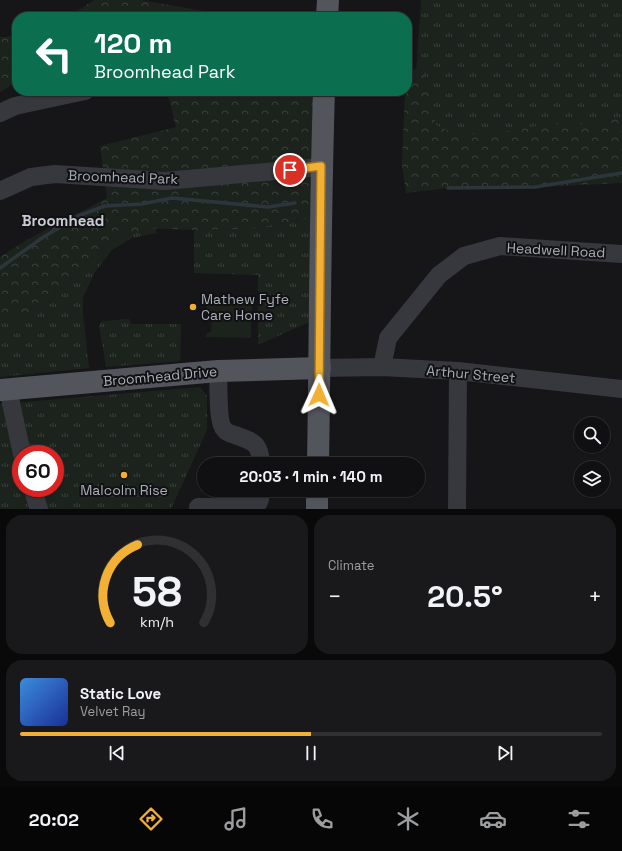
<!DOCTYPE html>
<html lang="en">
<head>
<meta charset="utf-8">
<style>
	:root { --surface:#101012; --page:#19191b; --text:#f1f3f6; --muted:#9c9d9f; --line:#303032; --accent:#f2b134 }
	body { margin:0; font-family:"Space Grotesk",sans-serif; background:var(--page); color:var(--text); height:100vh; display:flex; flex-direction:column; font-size:15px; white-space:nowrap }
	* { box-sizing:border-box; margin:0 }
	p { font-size:13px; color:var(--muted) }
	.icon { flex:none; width:22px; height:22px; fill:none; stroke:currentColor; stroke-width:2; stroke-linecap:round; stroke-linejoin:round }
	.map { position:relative; height:509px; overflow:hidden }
	.side { display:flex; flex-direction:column; gap:6px; padding:6px; background:#09090a; flex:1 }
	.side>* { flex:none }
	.guide { position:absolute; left:12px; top:12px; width:400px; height:84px; border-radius:16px; box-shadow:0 1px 3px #0004,0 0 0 1px var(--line); background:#0b6e4f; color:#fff; overflow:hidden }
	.fabs { position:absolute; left:574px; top:417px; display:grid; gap:8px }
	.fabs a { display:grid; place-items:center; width:36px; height:36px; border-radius:50%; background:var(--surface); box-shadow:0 1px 3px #0004,0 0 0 1px var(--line); font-size:20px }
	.speed { position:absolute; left:12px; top:445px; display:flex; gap:8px; font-size:20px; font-weight:700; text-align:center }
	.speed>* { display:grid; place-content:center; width:52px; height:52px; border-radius:50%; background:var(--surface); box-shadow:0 1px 3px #0004,0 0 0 1px var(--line); line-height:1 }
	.speed .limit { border:6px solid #d22; background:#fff; color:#111 }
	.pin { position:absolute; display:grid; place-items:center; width:34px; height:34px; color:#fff; margin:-17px; border:2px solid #fff; border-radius:50%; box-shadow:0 1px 4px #0007 }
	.me { position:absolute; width:44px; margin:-22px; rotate:1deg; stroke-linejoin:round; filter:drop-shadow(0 0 3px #0008) }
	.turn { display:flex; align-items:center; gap:14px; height:84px; padding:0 16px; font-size:18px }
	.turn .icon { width:52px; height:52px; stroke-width:2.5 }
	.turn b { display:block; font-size:28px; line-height:34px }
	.big { font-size:30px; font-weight:700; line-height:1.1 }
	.side .tile { flex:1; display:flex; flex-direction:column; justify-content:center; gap:6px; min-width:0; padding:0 14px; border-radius:16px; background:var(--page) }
	.side .dial { align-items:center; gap:0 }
	.dial svg { height:104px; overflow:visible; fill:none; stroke:var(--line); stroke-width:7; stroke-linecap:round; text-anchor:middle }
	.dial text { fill:var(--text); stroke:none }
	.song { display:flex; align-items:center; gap:12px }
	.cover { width:48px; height:48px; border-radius:6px; background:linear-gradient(135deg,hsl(210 70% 55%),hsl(230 70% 35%)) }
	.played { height:4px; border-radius:2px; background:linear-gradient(90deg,var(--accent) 50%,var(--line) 50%) }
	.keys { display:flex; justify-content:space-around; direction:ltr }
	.heat { display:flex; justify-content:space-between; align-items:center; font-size:22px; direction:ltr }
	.side .tiles { flex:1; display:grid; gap:6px; grid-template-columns:1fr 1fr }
	.tile:last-child { grid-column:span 2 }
	.trip { position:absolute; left:197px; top:457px; width:228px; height:40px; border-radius:20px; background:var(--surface); box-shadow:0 1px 3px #0004,0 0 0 1px var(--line); font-weight:700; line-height:40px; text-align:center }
	.menu { display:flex; height:64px; justify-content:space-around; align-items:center; background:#060607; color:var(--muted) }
	.menu .icon { width:28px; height:28px }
	.menu .active { color:var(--accent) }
	.menu b { font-size:18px; color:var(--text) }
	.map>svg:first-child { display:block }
	.grass { fill:url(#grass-tufts); fill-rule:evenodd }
	.forest { fill:url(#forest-crowns) }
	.garden { fill:#1c231d }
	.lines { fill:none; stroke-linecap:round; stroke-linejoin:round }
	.stream { stroke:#2c353c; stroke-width:3.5 }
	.minor { stroke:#37383d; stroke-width:18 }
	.major { stroke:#53555c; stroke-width:22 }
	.route-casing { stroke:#9d7322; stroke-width:10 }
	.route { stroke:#f2b134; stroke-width:7 }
	.poi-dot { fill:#f2b134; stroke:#111113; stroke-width:1.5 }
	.labels { text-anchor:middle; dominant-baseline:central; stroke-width:4; stroke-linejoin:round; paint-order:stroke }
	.street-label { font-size:14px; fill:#a8adb8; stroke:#111113 }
	.poi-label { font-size:14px; fill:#a8adb8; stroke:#111113; text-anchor:start }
	.neighbourhood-label { font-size:15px; font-weight:bold; fill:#c9ccd4; stroke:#111113 }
</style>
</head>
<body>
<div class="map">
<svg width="622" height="509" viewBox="0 0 622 509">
	<defs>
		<pattern id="grass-tufts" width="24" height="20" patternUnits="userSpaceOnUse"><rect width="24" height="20" fill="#1c231d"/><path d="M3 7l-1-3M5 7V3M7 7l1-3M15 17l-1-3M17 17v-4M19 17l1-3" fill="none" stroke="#3a403c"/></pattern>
		<pattern id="forest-crowns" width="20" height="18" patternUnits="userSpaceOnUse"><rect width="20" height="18" fill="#1c231d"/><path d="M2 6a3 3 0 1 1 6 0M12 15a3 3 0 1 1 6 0" fill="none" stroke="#3a403c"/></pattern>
	</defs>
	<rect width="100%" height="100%" fill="#161618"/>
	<g class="grass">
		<path d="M421,0H622V182L409,179Z"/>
		<path d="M311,218L309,322L258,345V275L194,273V230L250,229Z"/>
		<path d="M146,228H156V233L132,238L112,250L95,272L83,297V312L89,368L0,377V315L21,317L48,303L73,275L111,241Z"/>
		<path d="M129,319L131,324H181L180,361L106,367L99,326L102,321Z"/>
		<path d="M200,387L207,396V430L171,509H0V404ZM21,454H55V488H21Z"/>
	</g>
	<g class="forest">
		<path d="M94,0H140L239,17H67L70,16Z"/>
		<path d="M17,34V82L0,92V37H6Z"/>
		<path d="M422,68L436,125L449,131L483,135L548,124H591L622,118V183L535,187L448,188L406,193L402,165L405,91H407V71Z"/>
		<path d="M167,91H314L311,218L250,229L194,230L146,228L111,241L73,275L48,303L21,317L0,315V257L25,241L107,198L100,146L176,127Z"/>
	</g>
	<path class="garden" d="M207,298L252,299L251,338L206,337L207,333L211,332L212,311H207Z"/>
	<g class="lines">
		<g class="stream">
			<path d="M448,188L535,187L622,173"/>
			<path d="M0,268L42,238L78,216L105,206L142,204L172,198L268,207L295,203"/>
		</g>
		<g class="minor">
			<path d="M0,113L15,106L85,91"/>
			<path d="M0,191L31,177L55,174L165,181L321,167"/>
			<path d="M382,367L388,338L439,275L464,256L500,246L622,254"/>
			<path d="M320,368L382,367L458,371L622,389"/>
			<path d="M218,371C219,382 217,422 224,429C227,433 231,434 235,435C253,442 260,442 261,464"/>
			<path d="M8,389L22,454"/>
			<path d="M32,488L39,509"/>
			<path d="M198,507C216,507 242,508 259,502L261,495V490"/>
			<path d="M457,509L458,371"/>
		</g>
		<g class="major">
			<path d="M327,17L328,0"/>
			<path d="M0,390L218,371L320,368"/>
			<path d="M318,464C320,340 320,215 324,91"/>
			<path d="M317,509V490"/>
		</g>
	</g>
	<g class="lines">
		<g class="route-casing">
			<path id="route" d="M290,170L321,166L319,395"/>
		</g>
		<use href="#route" class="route"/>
	</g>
	<g class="poi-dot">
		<circle cx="193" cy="307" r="4"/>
		<circle cx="124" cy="475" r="4"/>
	</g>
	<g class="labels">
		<g class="street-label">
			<text transform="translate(123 177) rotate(2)">Broomhead Park</text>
			<text transform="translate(556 250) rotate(3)">Headwell Road</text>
			<text transform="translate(471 374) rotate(5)">Arthur Street</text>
			<text transform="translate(160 376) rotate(-5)">Broomhead Drive</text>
		</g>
		<g class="poi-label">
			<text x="201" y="299">Mathew Fyfe<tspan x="201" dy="16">Care Home</tspan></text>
			<text x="124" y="490" text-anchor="middle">Malcolm Rise</text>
		</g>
		<g class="neighbourhood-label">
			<text x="63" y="220">Broomhead</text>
		</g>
	</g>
</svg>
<div class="fabs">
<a><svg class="icon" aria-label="search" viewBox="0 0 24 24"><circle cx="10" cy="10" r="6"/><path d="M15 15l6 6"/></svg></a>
<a><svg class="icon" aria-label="layers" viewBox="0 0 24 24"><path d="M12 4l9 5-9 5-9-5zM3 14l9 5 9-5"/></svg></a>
</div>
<div class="speed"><div class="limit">60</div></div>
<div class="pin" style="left:290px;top:170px;background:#d93025"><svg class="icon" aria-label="arrive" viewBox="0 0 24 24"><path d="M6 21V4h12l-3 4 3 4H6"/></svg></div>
<svg class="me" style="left:319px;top:395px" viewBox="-20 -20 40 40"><path d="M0-17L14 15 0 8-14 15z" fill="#f2b134" stroke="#fff" stroke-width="4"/></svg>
<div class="trip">20:03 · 1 min · 140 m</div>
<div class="guide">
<div class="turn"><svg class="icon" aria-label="left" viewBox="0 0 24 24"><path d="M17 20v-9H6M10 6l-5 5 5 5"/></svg><div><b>120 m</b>Broomhead Park</div></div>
</div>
</div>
<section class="side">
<div class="tiles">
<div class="tile dial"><svg viewBox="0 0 100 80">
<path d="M14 69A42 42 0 1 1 86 69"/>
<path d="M14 69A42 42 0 0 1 35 9" stroke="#f2b134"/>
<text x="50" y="56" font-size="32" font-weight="700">58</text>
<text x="50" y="72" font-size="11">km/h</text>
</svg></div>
<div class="tile"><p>Climate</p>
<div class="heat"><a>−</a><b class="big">20.5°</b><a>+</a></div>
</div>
<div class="tile">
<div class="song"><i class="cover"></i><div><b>Static Love</b><p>Velvet Ray</p></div></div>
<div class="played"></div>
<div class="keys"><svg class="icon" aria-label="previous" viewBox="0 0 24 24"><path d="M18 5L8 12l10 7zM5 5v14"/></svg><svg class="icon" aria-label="pause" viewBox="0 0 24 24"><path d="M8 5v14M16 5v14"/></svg><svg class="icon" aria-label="next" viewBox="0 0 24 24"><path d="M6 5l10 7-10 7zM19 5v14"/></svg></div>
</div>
</div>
</section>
<nav class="menu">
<b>20:02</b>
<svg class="icon active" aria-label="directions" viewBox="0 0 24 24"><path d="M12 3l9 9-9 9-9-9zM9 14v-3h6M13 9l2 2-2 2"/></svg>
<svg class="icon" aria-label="music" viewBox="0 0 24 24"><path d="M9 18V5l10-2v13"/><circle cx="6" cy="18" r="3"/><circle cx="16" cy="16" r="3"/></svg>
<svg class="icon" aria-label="phone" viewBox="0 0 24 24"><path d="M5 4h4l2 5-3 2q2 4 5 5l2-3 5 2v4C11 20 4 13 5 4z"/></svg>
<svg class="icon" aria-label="climate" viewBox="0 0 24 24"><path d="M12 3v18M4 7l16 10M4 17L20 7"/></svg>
<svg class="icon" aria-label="car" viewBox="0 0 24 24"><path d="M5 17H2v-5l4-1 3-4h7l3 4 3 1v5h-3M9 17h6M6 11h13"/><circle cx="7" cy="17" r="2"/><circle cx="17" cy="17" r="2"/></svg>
<svg class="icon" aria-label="filters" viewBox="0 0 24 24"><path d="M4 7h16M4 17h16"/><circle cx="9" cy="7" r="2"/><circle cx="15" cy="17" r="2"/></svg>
</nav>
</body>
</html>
